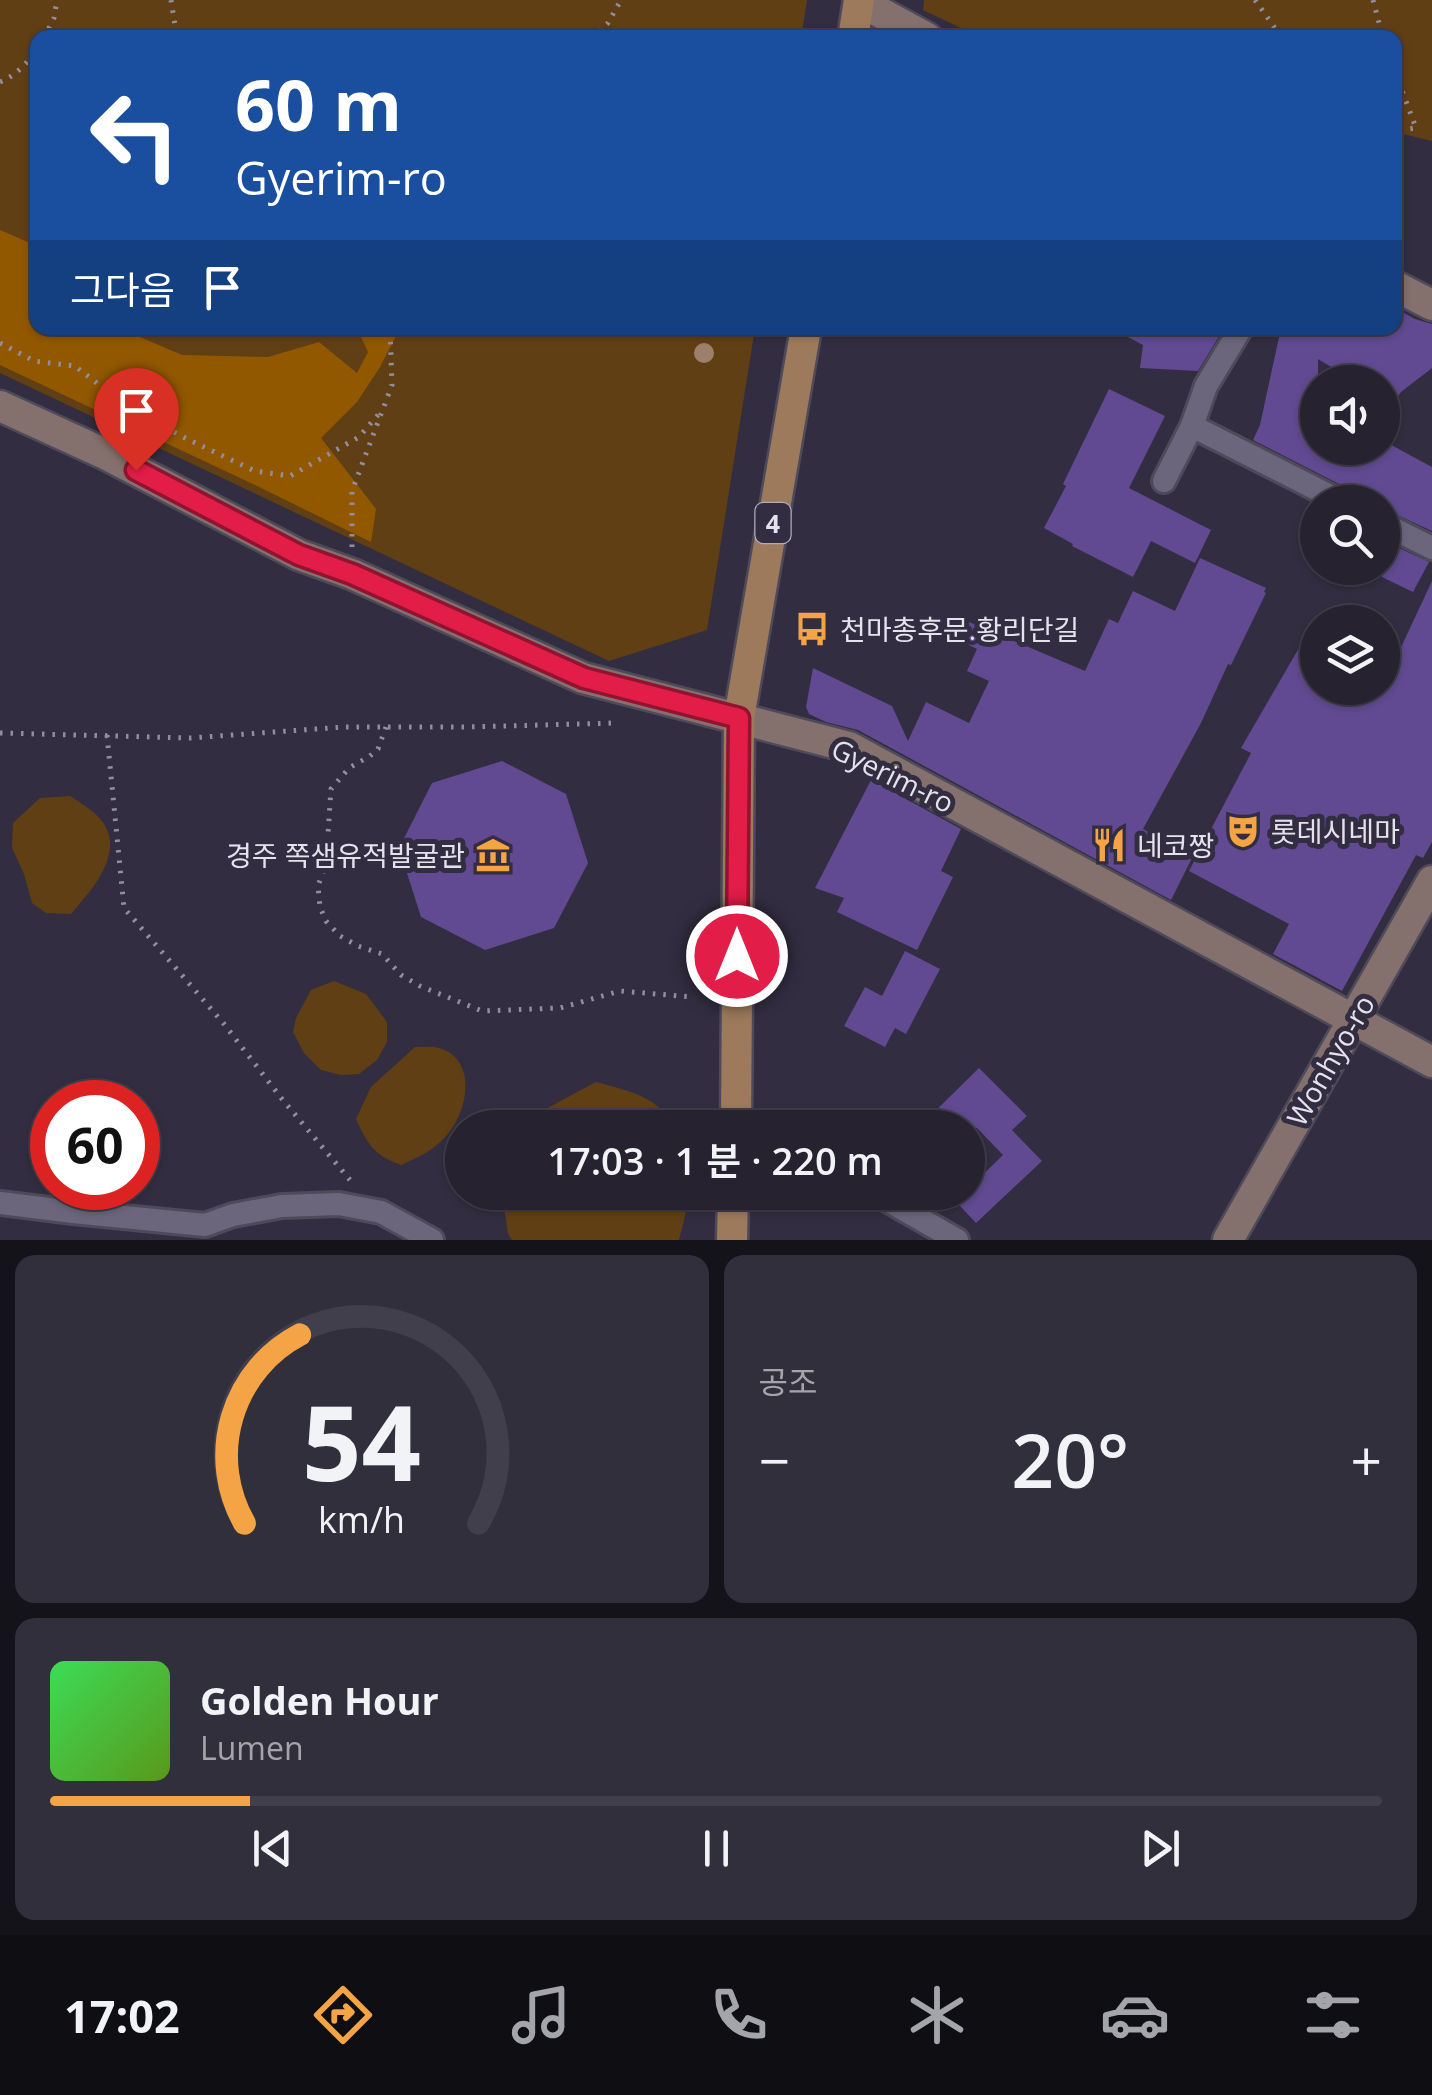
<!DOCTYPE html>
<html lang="ko">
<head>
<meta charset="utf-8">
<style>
	:root { --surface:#262230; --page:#322f3c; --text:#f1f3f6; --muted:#a4a4ab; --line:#423f4c; --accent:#f4a444 }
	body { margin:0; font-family:"Open Sans","Noto Sans KR",sans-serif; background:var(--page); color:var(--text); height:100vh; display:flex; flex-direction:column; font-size:38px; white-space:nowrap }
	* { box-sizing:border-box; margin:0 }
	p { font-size:32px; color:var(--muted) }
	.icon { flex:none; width:55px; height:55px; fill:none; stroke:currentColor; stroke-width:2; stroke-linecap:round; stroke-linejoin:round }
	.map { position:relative; height:1240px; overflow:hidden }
	.drawer { display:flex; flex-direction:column; gap:15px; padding:15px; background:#15131a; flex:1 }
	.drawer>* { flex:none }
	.hud { position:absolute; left:30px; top:30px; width:1372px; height:305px; border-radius:20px; box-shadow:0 2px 8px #0004,0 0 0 2px var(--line); background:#1a4fa0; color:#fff; overflow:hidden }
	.tools { position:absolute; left:1300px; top:365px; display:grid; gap:20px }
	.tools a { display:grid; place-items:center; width:100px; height:100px; border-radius:50%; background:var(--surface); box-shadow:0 2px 8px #0004,0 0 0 2px var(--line); font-size:50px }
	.speed { position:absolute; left:30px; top:1080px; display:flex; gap:20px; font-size:50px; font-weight:700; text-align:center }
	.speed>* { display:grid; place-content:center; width:130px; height:130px; border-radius:50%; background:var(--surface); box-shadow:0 2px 8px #0004,0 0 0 2px var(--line); line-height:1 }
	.speed .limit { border:15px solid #d22; background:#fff; color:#111 }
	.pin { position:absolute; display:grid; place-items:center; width:85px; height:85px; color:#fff; margin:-102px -42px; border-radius:50% 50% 50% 0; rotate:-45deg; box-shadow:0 0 10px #0007 }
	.pin .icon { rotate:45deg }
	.me { position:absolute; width:110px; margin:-55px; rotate:0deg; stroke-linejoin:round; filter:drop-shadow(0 0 8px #0008) }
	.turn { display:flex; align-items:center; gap:35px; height:210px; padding:0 40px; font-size:45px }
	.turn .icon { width:130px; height:130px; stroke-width:2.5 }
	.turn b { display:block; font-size:70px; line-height:85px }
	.then { display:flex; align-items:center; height:95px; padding:0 40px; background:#0003; gap:20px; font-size:38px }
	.big { font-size:75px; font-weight:600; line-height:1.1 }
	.drawer .widget { flex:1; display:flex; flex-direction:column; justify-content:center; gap:15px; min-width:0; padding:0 35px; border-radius:20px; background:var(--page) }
	.drawer .dial { align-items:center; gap:0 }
	.dial svg { height:260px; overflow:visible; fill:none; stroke:var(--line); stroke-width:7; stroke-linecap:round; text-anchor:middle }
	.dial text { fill:var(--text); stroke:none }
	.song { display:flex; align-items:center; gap:30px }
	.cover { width:120px; height:120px; border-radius:15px; background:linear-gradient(135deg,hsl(130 70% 55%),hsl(90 70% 35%)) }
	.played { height:10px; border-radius:5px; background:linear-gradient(90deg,var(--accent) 15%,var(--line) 15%) }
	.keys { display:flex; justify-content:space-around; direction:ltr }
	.heat { display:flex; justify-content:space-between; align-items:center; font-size:55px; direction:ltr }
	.drawer .tiles { flex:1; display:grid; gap:15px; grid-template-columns:1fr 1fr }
	.widget:last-child { grid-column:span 2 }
	.trip { position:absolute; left:445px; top:1110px; width:540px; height:100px; border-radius:50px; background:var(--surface); box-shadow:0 2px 8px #0004,0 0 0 2px var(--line); font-weight:600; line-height:100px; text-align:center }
	.menu { display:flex; height:160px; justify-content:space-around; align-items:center; background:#0f0e13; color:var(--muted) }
	.menu .icon { width:70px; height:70px }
	.menu .active { color:var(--accent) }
	.menu b { font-size:45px; color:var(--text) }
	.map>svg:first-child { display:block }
	.green { fill:#613f15 }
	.forest { fill:#925800 }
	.building { fill:#614a91 }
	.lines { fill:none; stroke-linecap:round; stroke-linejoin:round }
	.street-casing { stroke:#4f4a5a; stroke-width:28 }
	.secondary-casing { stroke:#4f4a5a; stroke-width:35 }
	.primary-casing { stroke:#4f4a5a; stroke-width:35 }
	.path { stroke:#928e9d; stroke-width:5; stroke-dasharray:2.5 8; stroke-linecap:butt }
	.street { stroke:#6b667c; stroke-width:22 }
	.secondary { stroke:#84706c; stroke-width:30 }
	.primary { stroke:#9e7a5c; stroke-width:30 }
	.tree { fill:#9d806c }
	.route-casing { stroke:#92132f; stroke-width:25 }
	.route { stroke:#e11d48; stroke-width:18 }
	.labels { text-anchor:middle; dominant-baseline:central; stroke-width:10; stroke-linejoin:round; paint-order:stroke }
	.shield { fill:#322d40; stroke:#afacba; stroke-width:2.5 }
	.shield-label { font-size:25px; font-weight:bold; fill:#e5e2ee }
	.poi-label { font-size:28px; fill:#e5e2ee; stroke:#322d40; text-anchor:start }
	.street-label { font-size:28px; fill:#e5e2ee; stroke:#322d40 }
</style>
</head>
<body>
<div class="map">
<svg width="1432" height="1240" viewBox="0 0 1432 1240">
	<rect width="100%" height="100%" fill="#322d40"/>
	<g class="green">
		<path d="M0,0H807L801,38H38V328H755L707,630L609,661L0,373Z"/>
		<path d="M924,0H1432V141L1395,132V38L980,37L923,10Z"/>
		<path d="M70,796C81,803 94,811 102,821C126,853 91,891 71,914L46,913L32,903L24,874L12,848L13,823L40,798Z"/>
		<path d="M334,981L366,994L387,1022V1042L377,1060L359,1074L341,1075L321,1070L304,1053L293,1032L296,1018L311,990Z"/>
		<path d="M415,1047C422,1047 432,1046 439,1048C478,1059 468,1112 447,1135C434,1150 419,1157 401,1165C374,1155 368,1145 356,1119L371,1087Z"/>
		<path d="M596,1082C632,1092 654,1095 677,1127H527L538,1113Z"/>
		<path d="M502,1193H686L687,1208L679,1240H512L508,1234Z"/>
	</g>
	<path class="forest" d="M0,230L37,246L38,328H119L182,355L268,357L319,342L357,373L368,352L357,328H400L380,367L357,402L321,438L376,509L371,542L255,485L0,365Z"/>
	<g class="building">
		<path d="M1395,308L1415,319L1432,324V368L1401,392L1382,420V382H1356L1318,359V448H1382V440L1432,467V531L1382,508V502H1357L1355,495L1349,489L1253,440L1260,425L1281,328H1395Z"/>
		<path d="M1111,328H1224L1198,371L1140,368L1143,345Z"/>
		<path d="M1109,389L1165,416L1129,488L1211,530L1195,563L1151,541L1133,577L1072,546L1073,544L1044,528L1066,486L1063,484Z"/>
		<path d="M1382,540L1429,562L1413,592L1382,577Z"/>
		<path d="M1200,558L1266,588L1264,592L1266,593L1231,665L1228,664L1201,723L1143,829L1193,856L1171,900L858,730L826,722L809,714L806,707L813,668L892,706L908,741L926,702L969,723L989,681L967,671L977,649L961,641L969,622L1085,671L1109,619L1118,623L1133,591L1175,611Z"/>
		<path d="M1432,581V842L1423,858L1416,855L1342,991L1273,954L1289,924L1189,871L1251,753L1241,748L1299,648L1318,659V688H1382Z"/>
		<path d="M502,761L566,794L588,863L554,928L485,950L421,917L399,848L432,783Z"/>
		<path d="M871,780L961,829L941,871L953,877L917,950L837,912L844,898L815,888Z"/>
		<path d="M905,951L940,969L906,1034L895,1028L885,1047L844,1026L865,987L882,996Z"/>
		<path d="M979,1068L1027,1116L1012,1130L1042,1161L976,1223L947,1192H968V1189L1003,1155L977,1128H918Z"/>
	</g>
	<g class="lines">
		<g class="street-casing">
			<g id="street">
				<path d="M1192,426L1342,502"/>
				<path d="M1164,481L1192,426L1206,386L1241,328"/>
				<path d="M1382,523L1432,548"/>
				<path d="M873,1192L957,1240"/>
				<path d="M0,1203L73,1212L205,1225L233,1215L282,1206L339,1204L381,1212L432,1240"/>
			</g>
		</g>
		<g class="secondary-casing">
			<g id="secondary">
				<path d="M859,1L927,38"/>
				<path d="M1395,286L1432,305"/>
				<path d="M0,406L103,453L299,555L352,574L583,678L849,747L1432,1062"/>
				<path d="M1228,1240L1432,881"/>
			</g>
		</g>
		<g class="primary-casing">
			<g id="primary">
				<path d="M853,38L859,0"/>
				<path d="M736,1128L739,718L806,328"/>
				<path d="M732,1240L733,1192"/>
			</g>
		</g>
		<g class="path">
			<path d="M171,0L176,32L180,38"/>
			<path d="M1255,0L1282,38"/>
			<path d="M1373,0L1383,38"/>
			<path d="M44,38L54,18L57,0"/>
			<path d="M591,38L608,23L621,0"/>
			<path d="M1395,72L1416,128L1395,131"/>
			<path d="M0,82C17,75 28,62 38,48"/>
			<path d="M0,343L34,361L75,366L126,406L187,439L255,471L290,476L359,437L383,409"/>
			<path d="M352,547V491L392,385L390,328"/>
			<path d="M386,727L378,749L370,756L349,768L331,789L327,849L324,869L318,886L320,907L326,921L340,936L358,946L382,954L401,975L420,986L482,1011L560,1008L620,991L692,997"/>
			<path d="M0,733L190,738L344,727H467L615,723"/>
			<path d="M107,735L124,908L224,1024L282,1099L350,1180"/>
		</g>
		<use href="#street" class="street"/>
		<use href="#secondary" class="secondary"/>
		<use href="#primary" class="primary"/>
	</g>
	<circle class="tree" cx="704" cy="353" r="10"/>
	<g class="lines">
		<g class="route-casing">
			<path id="route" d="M136,470L299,555L352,574L584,678L739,718L737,956"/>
		</g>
		<use href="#route" class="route"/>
	</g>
	<defs>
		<g id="bus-bare" transform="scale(2.7)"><path d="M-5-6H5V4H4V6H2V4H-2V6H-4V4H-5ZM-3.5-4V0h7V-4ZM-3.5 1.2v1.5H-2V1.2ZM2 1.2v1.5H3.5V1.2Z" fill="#f4a444" stroke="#322d40" stroke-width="2.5" paint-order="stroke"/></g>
		<g id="theatre-bare" transform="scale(2.7)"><path d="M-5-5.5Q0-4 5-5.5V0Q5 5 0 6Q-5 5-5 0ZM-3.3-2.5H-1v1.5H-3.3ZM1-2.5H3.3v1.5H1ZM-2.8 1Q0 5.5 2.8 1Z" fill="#f4a444" stroke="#322d40" stroke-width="2.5" paint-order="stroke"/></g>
		<g id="restaurant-bare" transform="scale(2.7)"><path d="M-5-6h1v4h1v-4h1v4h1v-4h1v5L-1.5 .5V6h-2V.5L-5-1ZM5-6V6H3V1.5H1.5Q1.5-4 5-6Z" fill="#f4a444" stroke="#322d40" stroke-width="2.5" paint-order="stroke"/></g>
		<g id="museum-bare" transform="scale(2.7)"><path d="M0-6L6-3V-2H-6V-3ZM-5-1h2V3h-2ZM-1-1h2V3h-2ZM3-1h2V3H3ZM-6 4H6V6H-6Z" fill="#f4a444" stroke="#322d40" stroke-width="2.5" paint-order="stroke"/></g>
	</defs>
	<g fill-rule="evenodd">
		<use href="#bus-bare" x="812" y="629"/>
		<use href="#theatre-bare" x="1243" y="831"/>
		<use href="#restaurant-bare" x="1109" y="845"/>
		<use href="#museum-bare" x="493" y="855"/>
	</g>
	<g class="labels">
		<rect class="shield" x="755.5" y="503" width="35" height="40" rx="8"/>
		<g class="shield-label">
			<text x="773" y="523">4</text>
		</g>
		<g class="poi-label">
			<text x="840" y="629">천마총후문.황리단길</text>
			<text x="1271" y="831">롯데시네마</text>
			<text x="1137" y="845">네코짱</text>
			<text x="465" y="855" text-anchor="end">경주 쪽샘유적발굴관</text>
		</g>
		<g class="street-label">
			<text transform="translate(893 775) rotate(26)">Gyerim-ro</text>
			<text transform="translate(1330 1060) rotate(-60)">Wonhyo-ro</text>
		</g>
	</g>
</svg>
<div class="tools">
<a><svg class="icon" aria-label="sound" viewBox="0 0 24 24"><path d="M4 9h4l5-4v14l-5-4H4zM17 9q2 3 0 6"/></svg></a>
<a><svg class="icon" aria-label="search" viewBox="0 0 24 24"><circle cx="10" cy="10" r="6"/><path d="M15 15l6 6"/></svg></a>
<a><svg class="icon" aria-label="layers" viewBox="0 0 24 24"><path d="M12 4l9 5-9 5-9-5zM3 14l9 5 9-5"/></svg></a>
</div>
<div class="speed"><div class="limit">60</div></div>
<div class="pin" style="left:136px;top:470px;background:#d93025"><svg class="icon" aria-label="arrive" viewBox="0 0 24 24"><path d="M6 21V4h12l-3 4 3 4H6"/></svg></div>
<svg class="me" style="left:737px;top:956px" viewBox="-20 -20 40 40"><circle r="17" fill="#e11d48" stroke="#fff" stroke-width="3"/><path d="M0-11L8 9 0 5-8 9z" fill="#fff"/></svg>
<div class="trip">17:03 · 1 분 · 220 m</div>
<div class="hud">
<div class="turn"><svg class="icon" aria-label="left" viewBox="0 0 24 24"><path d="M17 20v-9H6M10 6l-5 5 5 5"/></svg><div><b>60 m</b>Gyerim-ro</div></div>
<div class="then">그다음<svg class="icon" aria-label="arrive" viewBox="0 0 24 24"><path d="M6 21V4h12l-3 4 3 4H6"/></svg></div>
</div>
</div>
<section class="drawer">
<div class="tiles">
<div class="widget dial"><svg viewBox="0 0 100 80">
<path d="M14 69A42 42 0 1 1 86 69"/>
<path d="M14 69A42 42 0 0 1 31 11" stroke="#f4a444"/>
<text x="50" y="56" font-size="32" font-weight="700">54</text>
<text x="50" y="72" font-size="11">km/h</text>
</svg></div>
<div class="widget"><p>공조</p>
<div class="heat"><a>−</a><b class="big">20°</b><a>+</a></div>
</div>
<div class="widget">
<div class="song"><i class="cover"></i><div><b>Golden Hour</b><p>Lumen</p></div></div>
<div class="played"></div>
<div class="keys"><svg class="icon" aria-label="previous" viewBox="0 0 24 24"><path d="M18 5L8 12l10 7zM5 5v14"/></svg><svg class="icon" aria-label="pause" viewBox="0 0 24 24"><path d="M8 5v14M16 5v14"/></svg><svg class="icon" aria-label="next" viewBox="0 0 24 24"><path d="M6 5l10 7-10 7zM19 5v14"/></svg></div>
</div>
</div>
</section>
<nav class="menu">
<b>17:02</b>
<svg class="icon active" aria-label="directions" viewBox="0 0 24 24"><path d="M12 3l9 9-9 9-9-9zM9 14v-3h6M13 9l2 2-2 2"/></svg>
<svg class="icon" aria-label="music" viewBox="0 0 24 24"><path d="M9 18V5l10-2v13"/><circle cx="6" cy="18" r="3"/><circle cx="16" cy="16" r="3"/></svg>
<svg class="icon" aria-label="phone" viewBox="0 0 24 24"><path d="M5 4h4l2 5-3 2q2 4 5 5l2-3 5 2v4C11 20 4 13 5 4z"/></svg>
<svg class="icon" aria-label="climate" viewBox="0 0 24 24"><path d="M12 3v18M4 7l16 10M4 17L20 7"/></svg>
<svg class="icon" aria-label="car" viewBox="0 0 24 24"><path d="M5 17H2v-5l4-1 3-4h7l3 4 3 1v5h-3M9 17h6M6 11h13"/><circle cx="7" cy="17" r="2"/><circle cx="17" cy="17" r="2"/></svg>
<svg class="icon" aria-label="filters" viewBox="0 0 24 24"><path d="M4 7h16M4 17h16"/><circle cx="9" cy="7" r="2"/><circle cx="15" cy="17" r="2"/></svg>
</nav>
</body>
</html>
